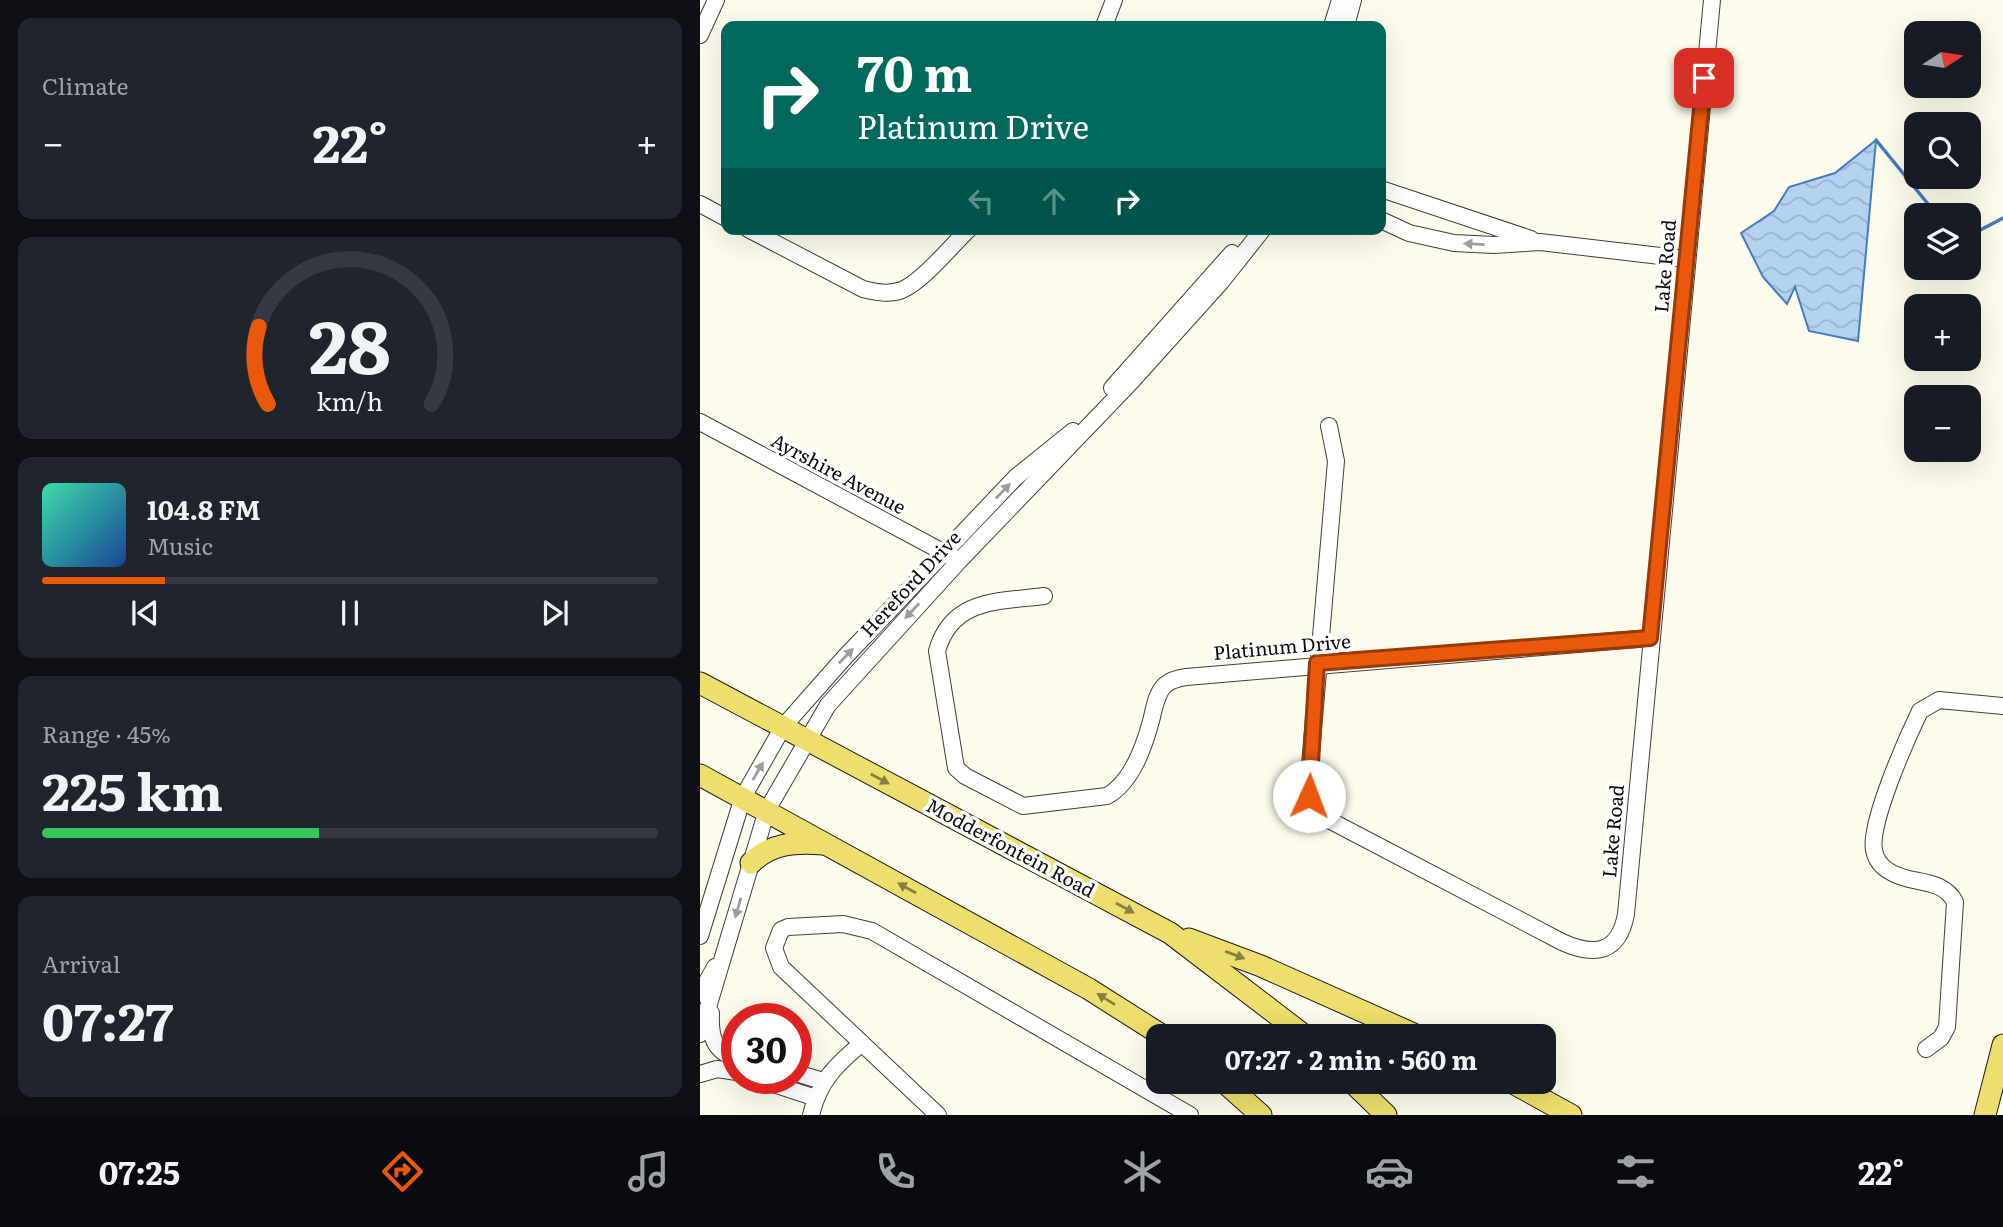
<!DOCTYPE html>
<html lang="en">
<head>
<meta charset="utf-8">
<style>
	:root { --surface:#171b24; --page:#20242c; --text:#f1f3f6; --muted:#9ea1a6; --line:#363941; --accent:#ea580c }
	body { margin:0; font-family:Literata,serif; background:var(--page); color:var(--text); height:100vh; display:flex; flex-direction:column; font-size:26px; white-space:nowrap }
	* { box-sizing:border-box; margin:0 }
	p { font-size:23px; color:var(--muted) }
	.icon { flex:none; width:38px; height:38px; fill:none; stroke:currentColor; stroke-width:2; stroke-linecap:round; stroke-linejoin:round }
	.map { position:relative; flex:1; overflow:hidden }
	.details { display:flex; flex-direction:column; gap:18px; padding:18px; background:#0d0f14; width:700px }
	.details>* { flex:none }
	.hud { position:absolute; left:21px; top:21px; width:665px; height:214px; border-radius:14px; box-shadow:0 7px 28px #0002; background:#00695c; color:#fff; overflow:hidden }
	.needle { width:46px; rotate:78deg }
	.tools { position:absolute; left:1204px; top:21px; display:grid; gap:14px }
	.tools a { display:grid; place-items:center; width:77px; height:77px; border-radius:14px; background:var(--surface); box-shadow:0 7px 28px #0002; font-size:35px }
	.speed { position:absolute; left:21px; top:1003px; display:flex; gap:14px; font-size:35px; font-weight:700; text-align:center }
	.speed>* { display:grid; place-content:center; width:91px; height:91px; border-radius:50%; background:var(--surface); box-shadow:0 7px 28px #0002; line-height:1 }
	.speed .limit { border:10px solid #d22; background:#fff; color:#111 }
	.pin { position:absolute; display:grid; place-items:center; width:60px; height:60px; color:#fff; margin:-30px; border-radius:14px; box-shadow:0 4px 10px #0006 }
	.me { position:absolute; width:77px; margin:-38px; rotate:2deg; stroke-linejoin:round; filter:drop-shadow(0 0 5px #0008) }
	.turn { display:flex; align-items:center; gap:24px; height:147px; padding:0 21px; font-size:32px }
	.turn .icon { width:91px; height:91px; stroke-width:2.5 }
	.turn b { display:block; font-size:49px; line-height:60px }
	.lanes { display:flex; align-items:center; height:66px; padding:0 21px; background:#0003; justify-content:center; gap:35px; direction:ltr }
	.lanes .off { opacity:.35 }
	.big { font-size:52px; font-weight:700; line-height:1.1 }
	.details .tile { flex:1; display:flex; flex-direction:column; justify-content:center; gap:10px; min-width:0; padding:0 24px; border-radius:14px; background:var(--page) }
	.details .dial { align-items:center; gap:0 }
	.dial svg { height:182px; overflow:visible; fill:none; stroke:var(--line); stroke-width:7; stroke-linecap:round; text-anchor:middle }
	.dial text { fill:var(--text); stroke:none }
	.song { display:flex; align-items:center; gap:21px }
	.cover { width:84px; height:84px; border-radius:10px; background:linear-gradient(135deg,hsl(160 70% 55%),hsl(220 70% 35%)) }
	.played { height:7px; border-radius:4px; background:linear-gradient(90deg,var(--accent) 20%,var(--line) 20%) }
	.keys { display:flex; justify-content:space-around; direction:ltr }
	.heat { display:flex; justify-content:space-between; align-items:center; font-size:38px; direction:ltr }
	.charge { height:10px; border-radius:5px; background:linear-gradient(90deg,#34c759 45%,var(--line) 0) }
	.trip { position:absolute; left:446px; top:1024px; width:410px; height:70px; border-radius:14px; background:var(--surface); box-shadow:0 7px 28px #0002; font-weight:700; line-height:70px; text-align:center }
	.dock { display:flex; height:112px; justify-content:space-around; align-items:center; background:#090b0e; color:var(--muted) }
	.dock .icon { width:49px; height:49px }
	.dock .on { color:var(--accent) }
	.dock b { font-size:32px; color:var(--text) }
	main { display:flex; flex:1; min-height:0 }
	.map>svg:first-child { display:block }
	.water { fill:url(#water-waves); stroke:#427dc1; stroke-width:2 }
	.lines { fill:none; stroke-linecap:round; stroke-linejoin:round }
	.stream { stroke:#427dc1; stroke-width:3.5 }
	.minor-casing { stroke:#3e3e3e; stroke-width:18 }
	.major-casing { stroke:#1c1c1c; stroke-width:23 }
	.minor { stroke:#fff; stroke-width:16 }
	.major { stroke:#ecdf6d; stroke-width:21 }
	.oneway { fill:#9d9d9d }
	.oneway2 { fill:#878041 }
	.route-casing { stroke:#983908; stroke-width:18 }
	.route { stroke:#ea580c; stroke-width:12 }
	.labels { text-anchor:middle; dominant-baseline:central; stroke-width:7; stroke-linejoin:round; paint-order:stroke }
	.street-label { font-size:19px; fill:#0b0b0b; stroke:#fff }
</style>
</head>
<body>
<main>
<section class="details">
<div class="tile"><p>Climate</p>
<div class="heat"><a>−</a><b class="big">22°</b><a>+</a></div>
</div>
<div class="tile dial"><svg viewBox="0 0 100 80">
<path d="M14 69A42 42 0 1 1 86 69"/>
<path d="M14 69A42 42 0 0 1 10 35" stroke="#ea580c"/>
<text x="50" y="56" font-size="32" font-weight="700">28</text>
<text x="50" y="72" font-size="11">km/h</text>
</svg></div>
<div class="tile">
<div class="song"><i class="cover"></i><div><b>104.8 FM</b><p>Music</p></div></div>
<div class="played"></div>
<div class="keys"><svg class="icon" aria-label="previous" viewBox="0 0 24 24"><path d="M18 5L8 12l10 7zM5 5v14"/></svg><svg class="icon" aria-label="pause" viewBox="0 0 24 24"><path d="M8 5v14M16 5v14"/></svg><svg class="icon" aria-label="next" viewBox="0 0 24 24"><path d="M6 5l10 7-10 7zM19 5v14"/></svg></div>
</div>
<div class="tile"><p>Range · 45%</p><b class="big">225 km</b><div class="charge"></div></div>
<div class="tile"><p>Arrival</p><b class="big">07:27</b></div>
</section>
<div class="map">
<svg width="1303" height="1115" viewBox="0 0 1303 1115">
	<defs>
		<pattern id="water-waves" width="16" height="10" patternUnits="userSpaceOnUse" patternTransform="scale(1.75)"><rect width="16" height="10" fill="#b5d2f0"/><path d="M0 5q4-4 8 0t8 0" fill="none" stroke="#9ab3cc"/></pattern>
	</defs>
	<rect width="100%" height="100%" fill="#fdfcec"/>
	<path class="water" d="M1176,140L1158,341L1109,331L1095,287L1087,304L1063,277L1041,233L1074,211L1089,187L1135,173Z"/>
	<g class="lines">
		<g class="stream">
			<path d="M1176,140L1237,215"/>
			<path d="M1269,236L1303,218"/>
		</g>
		<g class="minor-casing">
			<g id="minor">
				<path d="M404,26L414,0"/>
				<path d="M632,26L640,0"/>
				<path d="M646,26L653,0"/>
				<path d="M0,35L16,0"/>
				<path d="M681,189L831,239"/>
				<path d="M0,204L26,218"/>
				<path d="M681,220L709,233L754,243L794,245L840,242L986,259"/>
				<path d="M48,229L163,289C175,292 189,295 202,290C223,281 251,246 269,229"/>
				<path d="M412,388L532,253"/>
				<path d="M0,422L254,558"/>
				<path d="M629,426L636,461L608,788L613,805L629,820L862,942C895,957 919,953 926,914L1012,0"/>
				<path d="M344,596C298,602 252,598 237,651L256,768L265,776L323,806L407,796C432,782 444,747 451,721C454,710 456,693 465,685C471,680 479,678 486,677L950,638"/>
				<path d="M0,936L43,797L83,727L144,658L316,477L373,431"/>
				<path d="M0,994L15,967"/>
				<path d="M11,1013C10,1036 13,1051 37,1059"/>
				<path d="M0,1034L67,810L128,705L259,561L431,382L521,282L563,229"/>
				<path d="M1226,1049L1241,1038L1247,1027L1255,902C1246,884 1227,883 1209,879C1193,875 1177,868 1174,850C1169,823 1207,738 1220,711L1239,700L1303,706"/>
				<path d="M96,1073L123,1081"/>
				<path d="M0,1074L17,1069L37,1072"/>
				<path d="M55,1078L116,1098"/>
				<path d="M111,1115C119,1081 136,1065 162,1043"/>
				<path d="M238,1115L81,967L74,948L81,930L88,927L143,924L172,931L490,1115"/>
			</g>
		</g>
		<g class="major-casing">
			<g id="major">
				<path d="M0,683L470,933L605,1036"/>
				<path d="M0,775L389,989L463,1036"/>
				<path d="M51,863C71,843 95,842 123,844"/>
				<path d="M489,939L561,966L718,1036"/>
				<path d="M524,1082L561,1115"/>
				<path d="M652,1082L686,1115"/>
				<path d="M811,1082L871,1115"/>
				<path d="M1285,1115L1303,1045"/>
			</g>
		</g>
		<use href="#minor" class="minor"/>
		<use href="#major" class="major"/>
	</g>
	<defs><path id="oneway-solid" d="M-6-.8H1V-3.2L6.5 0L1 3.2V.8H-6Z" transform="scale(1.75)"/></defs>
	<g class="oneway">
		<use href="#oneway-solid" transform="translate(774 244) rotate(-177)"/>
		<use href="#oneway-solid" transform="translate(303 491) rotate(-46)"/>
		<use href="#oneway-solid" transform="translate(212 611) rotate(133)"/>
		<use href="#oneway-solid" transform="translate(146 656) rotate(-46)"/>
		<use href="#oneway-solid" transform="translate(58 771) rotate(-60)"/>
		<use href="#oneway-solid" transform="translate(38 908) rotate(106)"/>
	</g>
	<g class="oneway2">
		<use href="#oneway-solid" transform="translate(180 779) rotate(28)"/>
		<use href="#oneway-solid" transform="translate(207 888) rotate(-151)"/>
		<use href="#oneway-solid" transform="translate(425 908) rotate(29)"/>
		<use href="#oneway-solid" transform="translate(535 955) rotate(21)"/>
		<use href="#oneway-solid" transform="translate(406 999) rotate(-148)"/>
	</g>
	<g class="lines">
		<g class="route-casing">
			<path id="route" d="M609,796L617,663L950,638L1004,78"/>
		</g>
		<use href="#route" class="route"/>
	</g>
	<g class="labels">
		<g class="street-label">
			<text transform="translate(964 266) rotate(-85)">Lake Road</text>
			<text transform="translate(139 473) rotate(28)">Ayrshire Avenue</text>
			<text transform="translate(210 583) rotate(-47)">Hereford Drive</text>
			<text transform="translate(582 646) rotate(-5)">Platinum Drive</text>
			<text transform="translate(912 831) rotate(-85)">Lake Road</text>
			<text transform="translate(311 847) rotate(28)">Modderfontein Road</text>
		</g>
	</g>
</svg>
<div class="tools">
<a><svg class="needle" viewBox="-14 -14 28 28"><path d="M0-13l5 13h-10z" fill="#e53935"/><path d="M0 13l5-13h-10z" fill="#9ea1a6"/></svg></a>
<a><svg class="icon" aria-label="search" viewBox="0 0 24 24"><circle cx="10" cy="10" r="6"/><path d="M15 15l6 6"/></svg></a>
<a><svg class="icon" aria-label="layers" viewBox="0 0 24 24"><path d="M12 4l9 5-9 5-9-5zM3 14l9 5 9-5"/></svg></a>
<a>+</a>
<a>−</a>
</div>
<div class="speed"><div class="limit">30</div></div>
<div class="pin" style="left:1004px;top:78px;background:#d93025"><svg class="icon" aria-label="arrive" viewBox="0 0 24 24"><path d="M6 21V4h12l-3 4 3 4H6"/></svg></div>
<svg class="me" style="left:609px;top:796px" viewBox="-20 -20 40 40"><circle r="19" fill="#fff"/><path d="M0-13L10 11 0 6-10 11z" fill="#ea580c"/></svg>
<div class="trip">07:27 · 2 min · 560 m</div>
<div class="hud">
<div class="turn"><svg class="icon" aria-label="right" viewBox="0 0 24 24"><path d="M7 20v-9h11M14 6l5 5-5 5"/></svg><div><b>70 m</b>Platinum Drive</div></div>
<div class="lanes"><svg class="icon off" aria-label="left" viewBox="0 0 24 24"><path d="M17 20v-9H6M10 6l-5 5 5 5"/></svg><svg class="icon off" aria-label="ahead" viewBox="0 0 24 24"><path d="M12 20V5M6 11l6-6 6 6"/></svg><svg class="icon" aria-label="right" viewBox="0 0 24 24"><path d="M7 20v-9h11M14 6l5 5-5 5"/></svg></div>
</div>
</div>
</main>
<nav class="dock">
<b>07:25</b>
<svg class="icon on" aria-label="directions" viewBox="0 0 24 24"><path d="M12 3l9 9-9 9-9-9zM9 14v-3h6M13 9l2 2-2 2"/></svg>
<svg class="icon" aria-label="music" viewBox="0 0 24 24"><path d="M9 18V5l10-2v13"/><circle cx="6" cy="18" r="3"/><circle cx="16" cy="16" r="3"/></svg>
<svg class="icon" aria-label="phone" viewBox="0 0 24 24"><path d="M5 4h4l2 5-3 2q2 4 5 5l2-3 5 2v4C11 20 4 13 5 4z"/></svg>
<svg class="icon" aria-label="climate" viewBox="0 0 24 24"><path d="M12 3v18M4 7l16 10M4 17L20 7"/></svg>
<svg class="icon" aria-label="car" viewBox="0 0 24 24"><path d="M5 17H2v-5l4-1 3-4h7l3 4 3 1v5h-3M9 17h6M6 11h13"/><circle cx="7" cy="17" r="2"/><circle cx="17" cy="17" r="2"/></svg>
<svg class="icon" aria-label="filters" viewBox="0 0 24 24"><path d="M4 7h16M4 17h16"/><circle cx="9" cy="7" r="2"/><circle cx="15" cy="17" r="2"/></svg>
<b>22°</b>
</nav>
</body>
</html>
